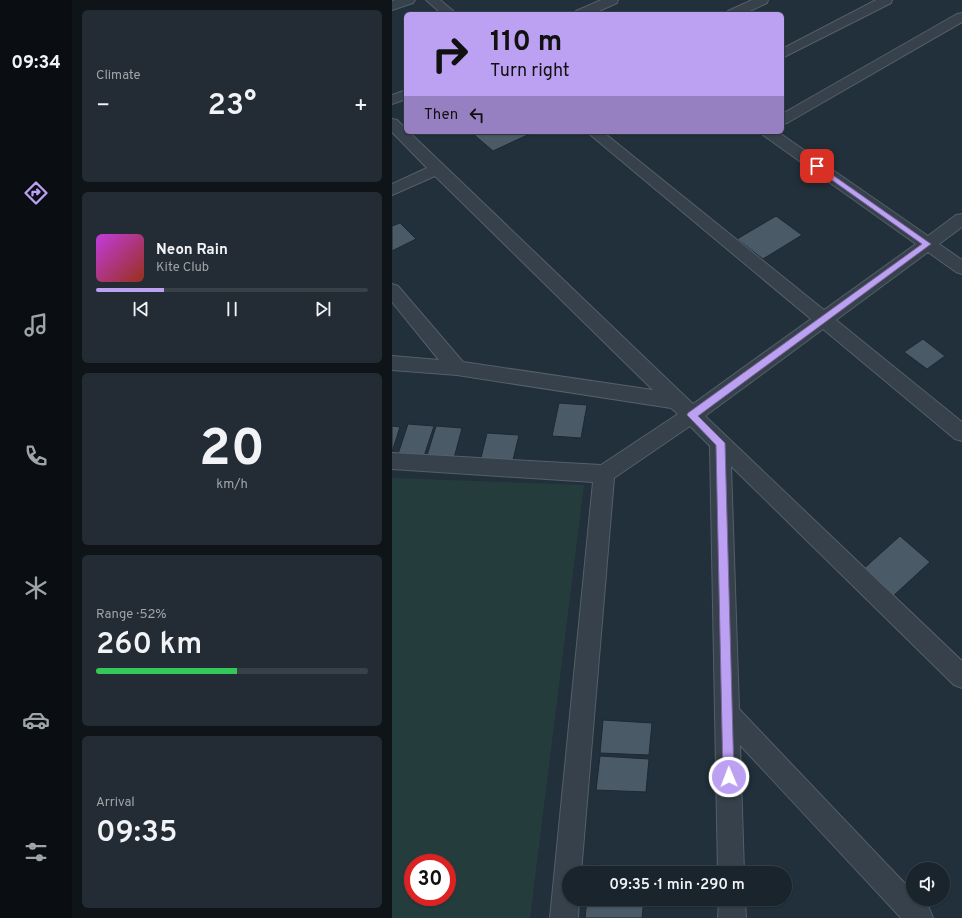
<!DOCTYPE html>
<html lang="en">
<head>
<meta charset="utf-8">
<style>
	:root { --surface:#1a242c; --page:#232c34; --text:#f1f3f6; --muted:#9fa4a9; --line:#384148; --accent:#bca0f2 }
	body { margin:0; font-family:Overpass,sans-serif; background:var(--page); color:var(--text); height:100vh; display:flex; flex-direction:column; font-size:15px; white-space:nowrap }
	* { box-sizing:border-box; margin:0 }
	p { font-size:13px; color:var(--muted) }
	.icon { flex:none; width:22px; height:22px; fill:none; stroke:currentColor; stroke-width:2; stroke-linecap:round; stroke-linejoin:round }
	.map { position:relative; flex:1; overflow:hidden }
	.details { display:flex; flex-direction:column; gap:10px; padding:10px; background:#0e1418; width:320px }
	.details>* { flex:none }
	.banner { position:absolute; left:12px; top:12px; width:380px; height:122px; border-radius:6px; box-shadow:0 1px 3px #0004,0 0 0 1px var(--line); background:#bca0f2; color:#111; overflow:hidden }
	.buttons { position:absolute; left:514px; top:862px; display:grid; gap:8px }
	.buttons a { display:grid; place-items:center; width:44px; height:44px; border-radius:50%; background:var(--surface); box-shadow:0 1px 3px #0004,0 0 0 1px var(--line); font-size:20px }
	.speed { position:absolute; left:12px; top:854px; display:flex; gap:8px; font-size:20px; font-weight:700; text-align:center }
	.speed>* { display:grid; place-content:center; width:52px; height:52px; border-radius:50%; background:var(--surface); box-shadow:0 1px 3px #0004,0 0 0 1px var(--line); line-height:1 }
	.speed .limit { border:6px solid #d22; background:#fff; color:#111 }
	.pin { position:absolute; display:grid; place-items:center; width:34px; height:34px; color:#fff; margin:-17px; border-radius:8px; box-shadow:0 2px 6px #0006 }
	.me { position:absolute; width:44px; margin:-22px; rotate:359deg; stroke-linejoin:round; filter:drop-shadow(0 0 3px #0008) }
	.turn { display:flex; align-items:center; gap:14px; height:84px; padding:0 20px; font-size:18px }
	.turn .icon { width:52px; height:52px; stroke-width:2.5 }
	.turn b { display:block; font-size:28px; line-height:34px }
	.then { display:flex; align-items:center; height:38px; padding:0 20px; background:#0003; gap:8px; font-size:15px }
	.big { font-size:30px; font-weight:600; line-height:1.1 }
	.details .card { flex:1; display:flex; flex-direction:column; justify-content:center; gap:6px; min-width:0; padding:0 14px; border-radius:6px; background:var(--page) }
	.details .dial { align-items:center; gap:0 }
	.dial b { font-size:52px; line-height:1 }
	.song { display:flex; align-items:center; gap:12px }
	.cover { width:48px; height:48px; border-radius:6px; background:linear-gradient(135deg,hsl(290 70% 55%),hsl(10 70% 35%)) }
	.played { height:4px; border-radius:2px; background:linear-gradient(90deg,var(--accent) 25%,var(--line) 25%) }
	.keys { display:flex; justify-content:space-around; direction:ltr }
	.heat { display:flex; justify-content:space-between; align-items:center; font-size:22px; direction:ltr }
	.charge { height:6px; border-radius:3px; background:linear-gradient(90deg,#34c759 52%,var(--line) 0) }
	.trip { position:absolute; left:170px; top:866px; width:230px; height:40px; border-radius:20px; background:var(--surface); box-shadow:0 1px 3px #0004,0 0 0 1px var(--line); font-weight:600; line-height:40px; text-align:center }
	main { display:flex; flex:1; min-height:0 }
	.menu { display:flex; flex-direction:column; width:72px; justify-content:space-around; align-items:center; background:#0a0e12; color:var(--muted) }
	.menu .icon { width:28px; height:28px }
	.menu .current { color:var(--accent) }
	.menu b { font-size:18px; color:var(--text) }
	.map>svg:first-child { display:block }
	.green { fill:#243c3b; fill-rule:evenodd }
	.building { fill:#4a5a67; stroke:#1d2832 }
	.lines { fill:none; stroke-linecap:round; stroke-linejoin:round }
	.minor-casing { stroke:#545f69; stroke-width:2 }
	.tertiary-casing { stroke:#545f69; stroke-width:2 }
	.minor { fill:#36414b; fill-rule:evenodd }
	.tertiary { fill:#36414b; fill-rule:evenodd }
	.route { fill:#bca0f2; stroke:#7a689d }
</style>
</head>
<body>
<main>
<nav class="menu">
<b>09:34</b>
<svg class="icon current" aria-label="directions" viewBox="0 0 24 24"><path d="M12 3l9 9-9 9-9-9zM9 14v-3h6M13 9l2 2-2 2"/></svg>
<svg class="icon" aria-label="music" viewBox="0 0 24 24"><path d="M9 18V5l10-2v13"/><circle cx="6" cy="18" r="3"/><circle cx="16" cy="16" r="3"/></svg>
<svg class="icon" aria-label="phone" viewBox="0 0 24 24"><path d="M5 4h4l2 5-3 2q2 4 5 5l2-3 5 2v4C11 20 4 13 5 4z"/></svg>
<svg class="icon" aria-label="climate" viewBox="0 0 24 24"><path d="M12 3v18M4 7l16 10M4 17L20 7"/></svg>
<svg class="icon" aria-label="car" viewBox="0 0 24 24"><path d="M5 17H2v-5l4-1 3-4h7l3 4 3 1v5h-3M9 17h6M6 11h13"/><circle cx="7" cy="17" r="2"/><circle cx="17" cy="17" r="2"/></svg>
<svg class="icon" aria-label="filters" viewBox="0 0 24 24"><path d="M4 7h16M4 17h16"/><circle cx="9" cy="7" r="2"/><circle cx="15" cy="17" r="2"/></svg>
</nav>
<section class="details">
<div class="card"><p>Climate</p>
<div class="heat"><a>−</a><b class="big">23°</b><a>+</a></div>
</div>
<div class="card">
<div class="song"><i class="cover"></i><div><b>Neon Rain</b><p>Kite Club</p></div></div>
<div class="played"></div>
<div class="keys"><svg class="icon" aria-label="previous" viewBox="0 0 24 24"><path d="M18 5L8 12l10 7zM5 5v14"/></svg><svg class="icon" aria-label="pause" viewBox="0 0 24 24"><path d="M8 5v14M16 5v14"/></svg><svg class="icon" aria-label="next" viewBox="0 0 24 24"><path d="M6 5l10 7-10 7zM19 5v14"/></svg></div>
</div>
<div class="card dial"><b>20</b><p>km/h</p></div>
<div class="card"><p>Range · 52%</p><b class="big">260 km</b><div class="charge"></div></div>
<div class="card"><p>Arrival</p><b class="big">09:35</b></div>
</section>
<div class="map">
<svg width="570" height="918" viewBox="0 0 570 918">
	<rect width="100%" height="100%" fill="#22303b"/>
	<path class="green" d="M0,478L192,485L138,918H0ZM21,863H55V897H21Z"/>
	<g class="building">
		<path d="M81,132H142L101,151L80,133Z"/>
		<path d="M384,216L410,235L371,259L345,239Z"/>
		<path d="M8,223L24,239L0,251V226Z"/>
		<path d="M531,339L553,356L535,369L512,352Z"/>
		<path d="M167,403L195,405L189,438L160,436Z"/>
		<path d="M16,424L42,426L31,459L5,457Z"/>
		<path d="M0,426L8,427L0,452Z"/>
		<path d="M44,426L70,428L61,462L34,459Z"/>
		<path d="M95,433L127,435L120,464L88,462Z"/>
		<path d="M508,536L538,562L499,598L469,571Z"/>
		<path d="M211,720L260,723L257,755L208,753Z"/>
		<path d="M208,756L257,759L254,792L204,790Z"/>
		<path d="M198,865L254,868L253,873H197Z"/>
		<path d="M195,899H252L250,918H193Z"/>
	</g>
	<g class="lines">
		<g class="minor-casing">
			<g id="minor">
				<path d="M34,0H48L65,14H50Z"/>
				<path d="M209,0H226L225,3L200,14H182L184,11Z"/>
				<path d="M360,0H376L375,3L351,14H334L336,11Z"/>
				<path d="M484,0H500L499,3L390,58V49Z"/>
				<path d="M570,13V22L395,123L390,124V114L565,14Z"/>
				<path d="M14,90V99L0,104V95Z"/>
				<path d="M0,119L5,120L14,129V132H17L301,404L419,319L195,132H211L432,310L524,244L371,135L369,132H386L536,236L564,215L570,214V227L547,244L570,260V274L564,272L536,252L444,320L570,422V441L563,439L431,329L313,416L570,661V688L562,685L339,466L347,709L521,892V899H528L537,908L541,918H509L348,745L352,873H326L318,446L298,426L222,478L189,873H177V899H187L186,918H158L201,482L0,469V453L209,465L286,414L279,408L65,375L0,370V356L47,360L0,302V284L6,286L71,362L261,390L43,176L0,195V184L35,168L0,132Z"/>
				<path d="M327,899H353L354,918H326Z"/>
			</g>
		</g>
		<g class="tertiary-casing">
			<path id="tertiary" d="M3,0H23L21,3L0,10V1Z"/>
		</g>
		<use href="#minor" class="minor"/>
		<use href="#tertiary" class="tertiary"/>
	</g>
	<path class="route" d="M425,164L539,244L306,416L333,443L342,777L341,781L337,783L333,781L331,777L324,445L295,415L296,413L530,244L423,168V165Z"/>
</svg>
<div class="buttons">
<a><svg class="icon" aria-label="sound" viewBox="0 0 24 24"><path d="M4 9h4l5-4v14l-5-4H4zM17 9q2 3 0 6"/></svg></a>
</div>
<div class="speed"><div class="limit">30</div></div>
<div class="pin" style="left:425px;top:166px;background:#d93025"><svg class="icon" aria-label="arrive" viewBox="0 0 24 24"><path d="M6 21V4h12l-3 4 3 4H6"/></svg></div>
<svg class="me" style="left:337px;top:777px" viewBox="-20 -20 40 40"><circle r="17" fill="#bca0f2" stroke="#fff" stroke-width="3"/><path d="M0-11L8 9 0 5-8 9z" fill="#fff"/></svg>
<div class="trip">09:35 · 1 min · 290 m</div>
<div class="banner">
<div class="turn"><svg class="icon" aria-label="right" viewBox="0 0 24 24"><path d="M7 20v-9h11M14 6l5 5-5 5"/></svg><div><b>110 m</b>Turn right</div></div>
<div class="then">Then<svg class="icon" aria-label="left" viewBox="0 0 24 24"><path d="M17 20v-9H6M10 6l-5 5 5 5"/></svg></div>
</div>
</div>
</main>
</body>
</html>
